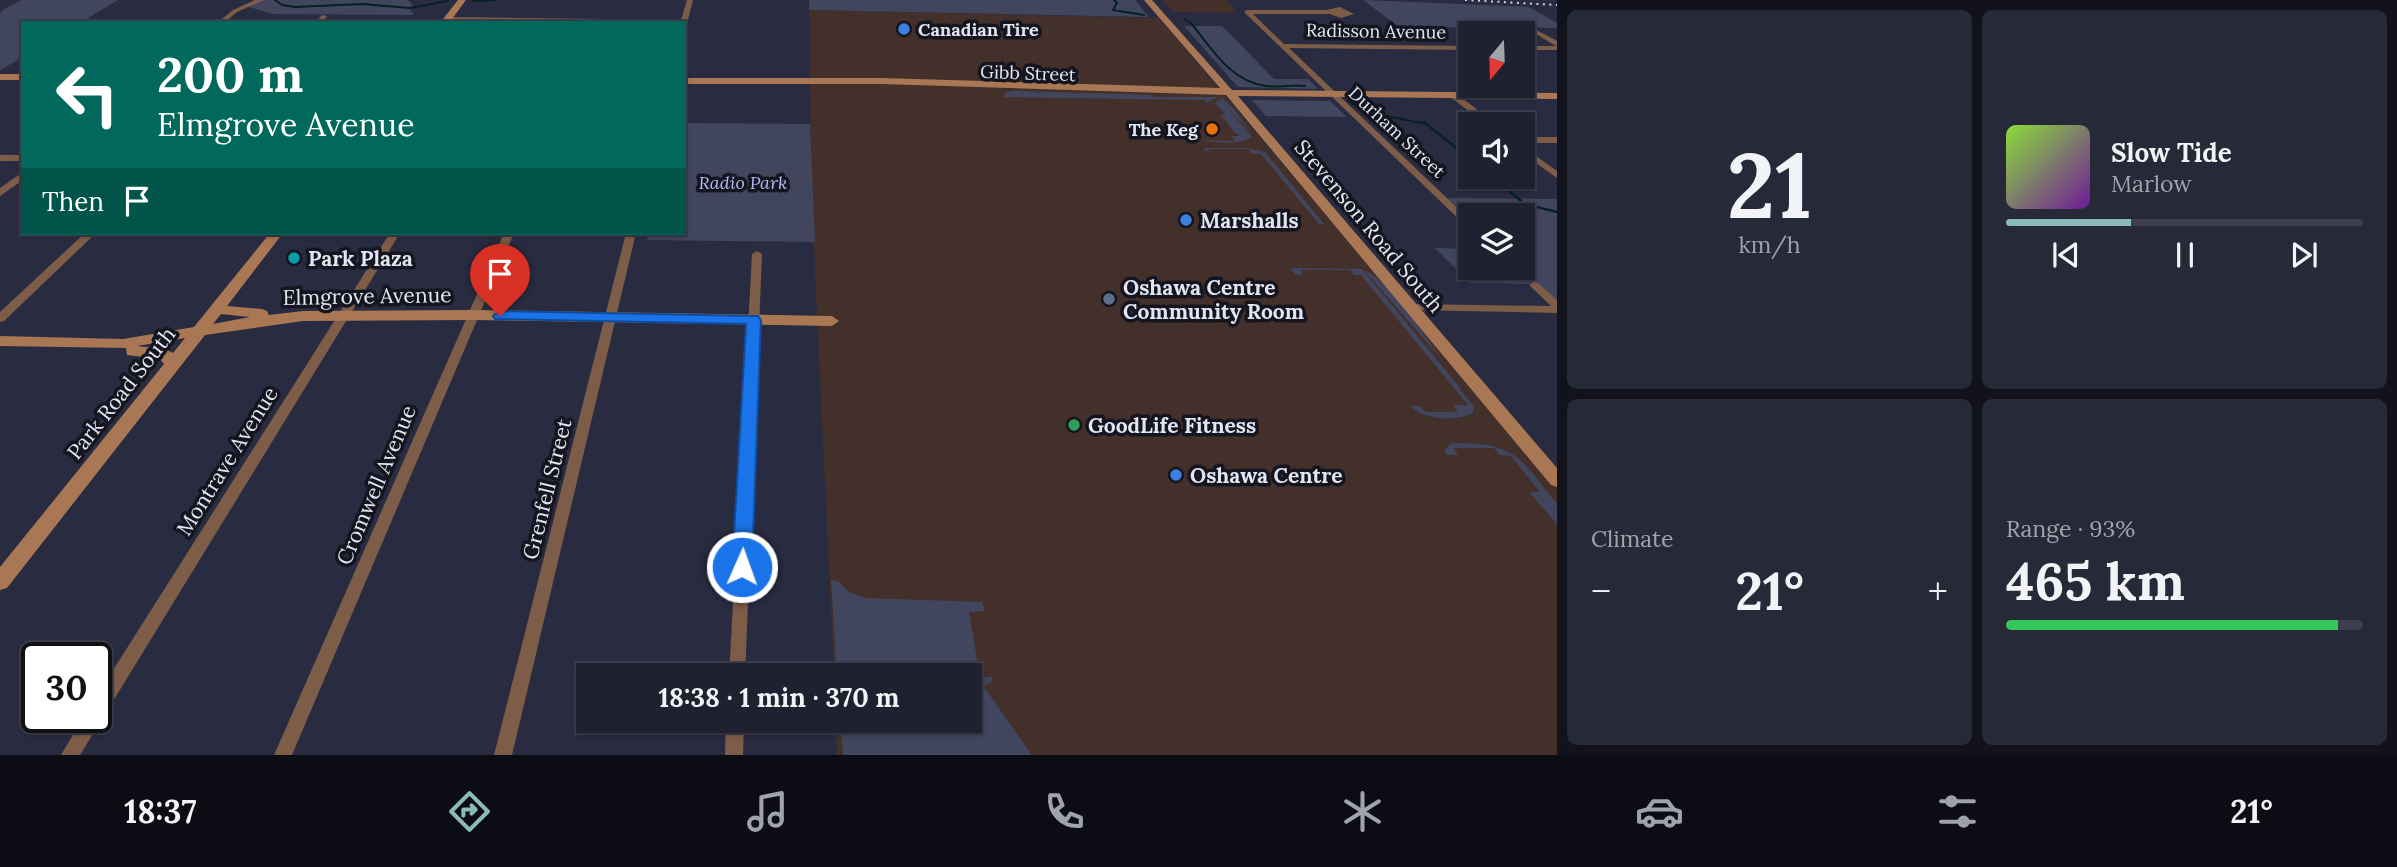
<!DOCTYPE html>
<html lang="en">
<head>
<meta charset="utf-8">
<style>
	:root { --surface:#1f2131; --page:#272939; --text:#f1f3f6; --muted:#a1a3ab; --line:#3c3e4d; --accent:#8bbbb9 }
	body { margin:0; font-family:Lora,serif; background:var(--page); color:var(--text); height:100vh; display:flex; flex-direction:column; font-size:26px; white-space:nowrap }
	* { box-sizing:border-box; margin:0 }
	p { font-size:23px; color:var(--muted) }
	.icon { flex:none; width:38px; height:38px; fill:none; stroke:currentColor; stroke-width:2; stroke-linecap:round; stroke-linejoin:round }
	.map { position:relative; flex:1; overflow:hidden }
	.sheet { display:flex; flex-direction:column; gap:10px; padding:10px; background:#11121b; width:840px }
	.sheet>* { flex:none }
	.banner { position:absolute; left:21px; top:21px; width:665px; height:214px; border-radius:0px; box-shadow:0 2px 5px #0004,0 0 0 2px var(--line); background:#00695c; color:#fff; overflow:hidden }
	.needle { width:46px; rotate:199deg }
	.controls { position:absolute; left:1458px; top:21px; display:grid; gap:14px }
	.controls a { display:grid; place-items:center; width:77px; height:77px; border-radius:0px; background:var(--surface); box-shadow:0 2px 5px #0004,0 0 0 2px var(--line); font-size:35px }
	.speed { position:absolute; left:21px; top:642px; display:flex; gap:14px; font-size:35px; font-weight:700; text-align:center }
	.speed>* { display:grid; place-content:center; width:91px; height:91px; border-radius:50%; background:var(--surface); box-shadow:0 2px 5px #0004,0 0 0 2px var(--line); line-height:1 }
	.speed .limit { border:4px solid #111; border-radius:10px; background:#fff; color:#111 }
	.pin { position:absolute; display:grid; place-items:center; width:60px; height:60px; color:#fff; margin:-72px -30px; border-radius:50% 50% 50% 0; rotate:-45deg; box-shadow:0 0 7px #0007 }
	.pin .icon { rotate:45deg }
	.me { position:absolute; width:77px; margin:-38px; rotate:2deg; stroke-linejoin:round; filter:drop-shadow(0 0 5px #0008) }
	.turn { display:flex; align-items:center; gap:24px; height:147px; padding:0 21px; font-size:32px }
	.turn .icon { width:91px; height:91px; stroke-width:2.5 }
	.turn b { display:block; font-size:49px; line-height:60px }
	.then { display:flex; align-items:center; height:66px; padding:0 21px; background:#0003; gap:14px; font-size:26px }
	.big { font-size:52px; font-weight:700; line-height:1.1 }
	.sheet .tile { flex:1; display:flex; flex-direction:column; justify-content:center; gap:10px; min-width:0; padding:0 24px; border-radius:10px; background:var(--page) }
	.sheet .dial { align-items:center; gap:0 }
	.dial b { font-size:91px; line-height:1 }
	.song { display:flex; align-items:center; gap:21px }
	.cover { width:84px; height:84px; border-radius:10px; background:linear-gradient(135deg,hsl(90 70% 55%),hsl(280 70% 35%)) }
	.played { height:7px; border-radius:4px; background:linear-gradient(90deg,var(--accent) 35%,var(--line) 35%) }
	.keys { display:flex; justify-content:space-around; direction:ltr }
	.heat { display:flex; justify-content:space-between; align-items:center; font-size:38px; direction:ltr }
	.charge { height:10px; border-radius:5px; background:linear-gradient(90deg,#34c759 93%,var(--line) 0) }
	.sheet .tiles { flex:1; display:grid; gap:10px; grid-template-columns:repeat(2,1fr) }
	.trip { position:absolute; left:576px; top:663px; width:406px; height:70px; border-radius:0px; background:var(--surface); box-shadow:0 2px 5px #0004,0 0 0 2px var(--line); font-weight:700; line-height:70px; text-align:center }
	.tabs { display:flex; height:112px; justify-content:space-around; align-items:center; background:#0c0d14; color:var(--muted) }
	.tabs .icon { width:49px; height:49px }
	.tabs .active { color:var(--accent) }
	.tabs b { font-size:32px; color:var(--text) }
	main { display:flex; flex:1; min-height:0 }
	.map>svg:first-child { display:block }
	.commercial { fill:#43302b }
	.green { fill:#41465e }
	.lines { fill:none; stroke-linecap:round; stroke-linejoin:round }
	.stream-far1 { stroke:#052126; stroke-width:2 }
	.stream { stroke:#052126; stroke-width:2.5 }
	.street { fill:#7d5d48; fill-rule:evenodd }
	.secondary { fill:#a97754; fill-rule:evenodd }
	.rail { stroke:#cfd2e1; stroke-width:2; stroke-dasharray:2 4.5; stroke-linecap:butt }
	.route { fill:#1a73e8; stroke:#114b97; stroke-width:2 }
	.shop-dot { fill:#3f7fe0; stroke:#14151f; stroke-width:2.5 }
	.food-dot { fill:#e8710a; stroke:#14151f; stroke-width:2.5 }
	.culture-dot { fill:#0f9aa8; stroke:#14151f; stroke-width:2.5 }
	.service-dot { fill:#5c6f8a; stroke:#14151f; stroke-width:2.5 }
	.leisure-dot { fill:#2e9e5b; stroke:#14151f; stroke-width:2.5 }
	.labels { text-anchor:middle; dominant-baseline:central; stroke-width:7; stroke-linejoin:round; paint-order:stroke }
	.far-poi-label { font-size:18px; font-weight:bold; fill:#e2e5f3; stroke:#14151f; text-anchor:start }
	.far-street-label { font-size:18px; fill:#e2e5f3; stroke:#14151f }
	.far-park-label { font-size:18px; font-style:italic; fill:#b0baf7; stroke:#14151f }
	.poi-label { font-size:21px; font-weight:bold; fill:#e2e5f3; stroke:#14151f; text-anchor:start }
	.street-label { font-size:21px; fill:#e2e5f3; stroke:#14151f }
</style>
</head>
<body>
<main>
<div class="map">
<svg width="1557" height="755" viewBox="0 0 1557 755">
	<rect width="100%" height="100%" fill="#292c41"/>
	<g class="commercial">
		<path d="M1162,0H1227L1237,13L1173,12Z"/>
		<path d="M809,10L1159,18L1557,488V755H837L836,721H970V676L834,675L811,185Z"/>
	</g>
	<g class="green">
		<path d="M22,0H118L80,23H23V57L0,70V14L2,10Z"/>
		<path d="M254,0H408L413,5L409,8L414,15L273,14L249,7Z"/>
		<path d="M809,0H1135L1149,17L809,10Z"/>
		<path d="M1363,0L1529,7L1557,23V28L1399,27Z"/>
		<path d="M1184,26H1222L1274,79H1308L1318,89L1238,87Z"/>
		<path d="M1013,91L1152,95L1153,97H1219L1206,103L1205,100L1003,97L1007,92Z"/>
		<path d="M1222,98L1233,108L1252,134L1223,102L1252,137C1241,145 1215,143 1203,140L1234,141L1232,136H1241L1234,132L1225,119L1215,118H1223L1220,115L1225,114L1215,103Z"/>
		<path d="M1252,100L1330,101L1347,117L1266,116Z"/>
		<path d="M684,123L810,124L815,242L647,240L649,233H684Z"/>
		<path d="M1206,148H1247L1265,152L1324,224H1319L1261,154H1252L1248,149H1208L1210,152L1203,150Z"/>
		<path d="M1447,198L1557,199V301L1538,284L1470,283L1435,248L1470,249V268H1522V215H1470V219Z"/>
		<path d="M1290,268L1362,269L1461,389H1459L1474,406L1473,413C1457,422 1421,420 1410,405L1420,406L1425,412H1458L1453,405H1468L1361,275H1354L1350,270H1301L1303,275L1295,274Z"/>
		<path d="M1364,270C1390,281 1426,338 1444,362Z"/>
		<path d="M1452,443C1517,443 1518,456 1557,504V524L1529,492H1540L1511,456L1500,455L1494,448H1453L1458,455H1447L1444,450Z"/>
		<path d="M831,580L838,581L849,592L865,598L982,602L985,611L969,612L980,677H992L993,681L984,687L1032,755H843L841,721H970V676L837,675Z"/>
	</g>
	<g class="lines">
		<g class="stream-far1">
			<path d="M275,0L282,5L295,7L362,4L410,8L448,1"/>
			<path d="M1114,0L1117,3L1113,10L1144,15"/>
			<path d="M473,1L495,0"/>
			<path d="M1184,19L1191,23C1212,49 1230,81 1266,86C1279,88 1292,84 1305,86"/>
			<path d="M1348,101L1368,112L1426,124"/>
		</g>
		<g class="stream">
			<path d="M1424,122L1470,159"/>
			<path d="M1491,177L1525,204L1557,212"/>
		</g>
		<g class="street">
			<path d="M255,0H264L237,12L224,23H217L233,10Z"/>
			<path d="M687,0H693L687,23L684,25V23L446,21L443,19L446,17L681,20Z"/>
			<path d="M1340,7L1354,14L1341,18L1330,14H1253L1284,44L1470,46V50L1289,48L1470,220V228L1467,227L1244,12L1247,10H1326Z"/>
			<path d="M322,15L327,16L322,23H315Z"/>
			<path d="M1531,27L1557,41V50H1522V46H1556L1529,30L1528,29Z"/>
			<path d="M1449,92H1455L1495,124H1486L1449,96Z"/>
			<rect x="1522" y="137" width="35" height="6"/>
			<path d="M1522,146L1557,171V178L1522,153Z"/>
			<rect x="0" y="155" width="23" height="6"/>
			<path d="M23,172V180L0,196V188Z"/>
			<path d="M85,233H96L4,321L0,322V312Z"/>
			<path d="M390,233H400L80,755H61L83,718H96V697Z"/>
			<path d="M504,233H514L292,755H274Z"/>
			<path d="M626,233H636L512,755H494Z"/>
			<path d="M757,251L762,254L745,676H729L752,254Z"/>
			<path d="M1534,282L1538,283L1557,300V313L1411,310L1405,307L1411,304L1551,306L1529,285Z"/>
			<path d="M726,721H744L743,755H725Z"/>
		</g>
		<g class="secondary">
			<path d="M458,0H466L449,23H440Z"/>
			<path d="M1144,0H1152L1232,90L1557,93V99L1238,96L1557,468V487L1551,485L1226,95L881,84H684V78H881L1220,88Z"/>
			<rect x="0" y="74" width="23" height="6"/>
			<path d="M270,233H283L227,306L262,309L267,311L269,315L303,311L473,310L832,316L839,321L832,326L473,320L303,321L205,335L7,588L0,590V567L164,364L160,359L127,355L126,348L0,346V336L123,339L194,327ZM221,314L250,317L213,324ZM185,338L173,353L165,349L137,346Z"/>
		</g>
		<path class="rail" d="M1465,0L1557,5"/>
	</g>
	<path class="route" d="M500,311L758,316L761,320L752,567L749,573L742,575L735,573L732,567L746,324L495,319L493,316Z"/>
	<g class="shop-dot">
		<circle cx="904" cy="29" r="7"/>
		<circle cx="1186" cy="220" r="7"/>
		<circle cx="1176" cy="475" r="7"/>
	</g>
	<circle class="food-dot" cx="1212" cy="129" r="7"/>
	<circle class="culture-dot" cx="294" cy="258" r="7"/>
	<circle class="service-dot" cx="1109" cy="299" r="7"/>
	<circle class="leisure-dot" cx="1074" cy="425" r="7"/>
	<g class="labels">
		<g class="far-poi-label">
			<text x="918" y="29">Canadian Tire</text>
			<text x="1198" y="129" text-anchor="end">The Keg</text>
		</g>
		<g class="far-street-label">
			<text transform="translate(1376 31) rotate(1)">Radisson Avenue</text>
			<text transform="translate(1028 73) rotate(2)">Gibb Street</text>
			<text transform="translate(1397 132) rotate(43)">Durham Street</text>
		</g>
		<g class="far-park-label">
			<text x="743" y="182">Radio Park</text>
		</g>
		<g class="poi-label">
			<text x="1200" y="220">Marshalls</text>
			<text x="308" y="258">Park Plaza</text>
			<text x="1123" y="287">Oshawa Centre<tspan x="1123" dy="24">Community Room</tspan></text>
			<text x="1088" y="425">GoodLife Fitness</text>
			<text x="1190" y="475">Oshawa Centre</text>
		</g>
		<g class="street-label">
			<text transform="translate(1369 226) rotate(50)">Stevenson Road South</text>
			<text transform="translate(367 296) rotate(-1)">Elmgrove Avenue</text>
			<text transform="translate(121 393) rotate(-52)">Park Road South</text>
			<text transform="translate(227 461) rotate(-58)">Montrave Avenue</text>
			<text transform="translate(376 485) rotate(-67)">Cromwell Avenue</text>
			<text transform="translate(547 489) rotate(-76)">Grenfell Street</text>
		</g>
	</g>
</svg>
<div class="controls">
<a><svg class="needle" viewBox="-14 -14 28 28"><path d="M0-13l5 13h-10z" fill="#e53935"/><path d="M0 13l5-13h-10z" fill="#a1a3ab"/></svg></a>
<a><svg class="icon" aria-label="sound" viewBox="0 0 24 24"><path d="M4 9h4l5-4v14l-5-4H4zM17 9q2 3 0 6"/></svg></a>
<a><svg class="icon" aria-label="layers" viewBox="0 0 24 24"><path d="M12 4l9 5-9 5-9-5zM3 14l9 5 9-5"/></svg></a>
</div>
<div class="speed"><div class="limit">30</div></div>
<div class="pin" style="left:500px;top:316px;background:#d93025"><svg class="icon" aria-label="arrive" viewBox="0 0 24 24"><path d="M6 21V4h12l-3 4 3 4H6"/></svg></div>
<svg class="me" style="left:742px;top:567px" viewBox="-20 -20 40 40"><circle r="17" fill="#1a73e8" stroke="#fff" stroke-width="3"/><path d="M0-11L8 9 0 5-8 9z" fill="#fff"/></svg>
<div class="trip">18:38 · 1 min · 370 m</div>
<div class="banner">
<div class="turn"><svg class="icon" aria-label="left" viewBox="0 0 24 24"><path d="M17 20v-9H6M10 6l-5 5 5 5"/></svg><div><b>200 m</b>Elmgrove Avenue</div></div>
<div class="then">Then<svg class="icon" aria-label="arrive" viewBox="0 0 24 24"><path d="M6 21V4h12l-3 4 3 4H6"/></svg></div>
</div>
</div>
<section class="sheet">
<div class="tiles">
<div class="tile dial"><b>21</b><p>km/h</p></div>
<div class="tile">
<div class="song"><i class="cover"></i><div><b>Slow Tide</b><p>Marlow</p></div></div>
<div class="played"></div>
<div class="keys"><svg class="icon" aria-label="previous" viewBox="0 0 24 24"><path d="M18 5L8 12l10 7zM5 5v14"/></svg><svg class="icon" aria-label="pause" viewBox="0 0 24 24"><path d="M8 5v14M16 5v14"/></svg><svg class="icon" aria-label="next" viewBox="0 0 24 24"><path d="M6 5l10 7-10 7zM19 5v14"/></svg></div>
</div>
<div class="tile"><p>Climate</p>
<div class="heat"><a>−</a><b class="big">21°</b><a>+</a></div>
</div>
<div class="tile"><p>Range · 93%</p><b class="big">465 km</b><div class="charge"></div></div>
</div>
</section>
</main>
<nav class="tabs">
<b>18:37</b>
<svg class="icon active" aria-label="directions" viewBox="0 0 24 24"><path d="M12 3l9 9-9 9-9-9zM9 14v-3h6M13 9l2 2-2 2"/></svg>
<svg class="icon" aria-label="music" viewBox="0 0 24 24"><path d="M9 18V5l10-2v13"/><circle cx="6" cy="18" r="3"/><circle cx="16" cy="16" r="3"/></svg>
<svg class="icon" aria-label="phone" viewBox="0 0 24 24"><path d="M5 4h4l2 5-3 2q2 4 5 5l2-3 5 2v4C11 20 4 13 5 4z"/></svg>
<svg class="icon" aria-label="climate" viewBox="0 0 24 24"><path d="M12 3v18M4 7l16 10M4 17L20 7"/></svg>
<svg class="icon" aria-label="car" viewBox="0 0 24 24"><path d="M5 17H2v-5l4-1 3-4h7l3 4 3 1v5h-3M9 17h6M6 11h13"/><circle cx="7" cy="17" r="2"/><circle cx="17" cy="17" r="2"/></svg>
<svg class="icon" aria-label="filters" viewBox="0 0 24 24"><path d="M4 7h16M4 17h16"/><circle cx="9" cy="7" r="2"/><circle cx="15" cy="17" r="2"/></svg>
<b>21°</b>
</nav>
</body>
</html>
